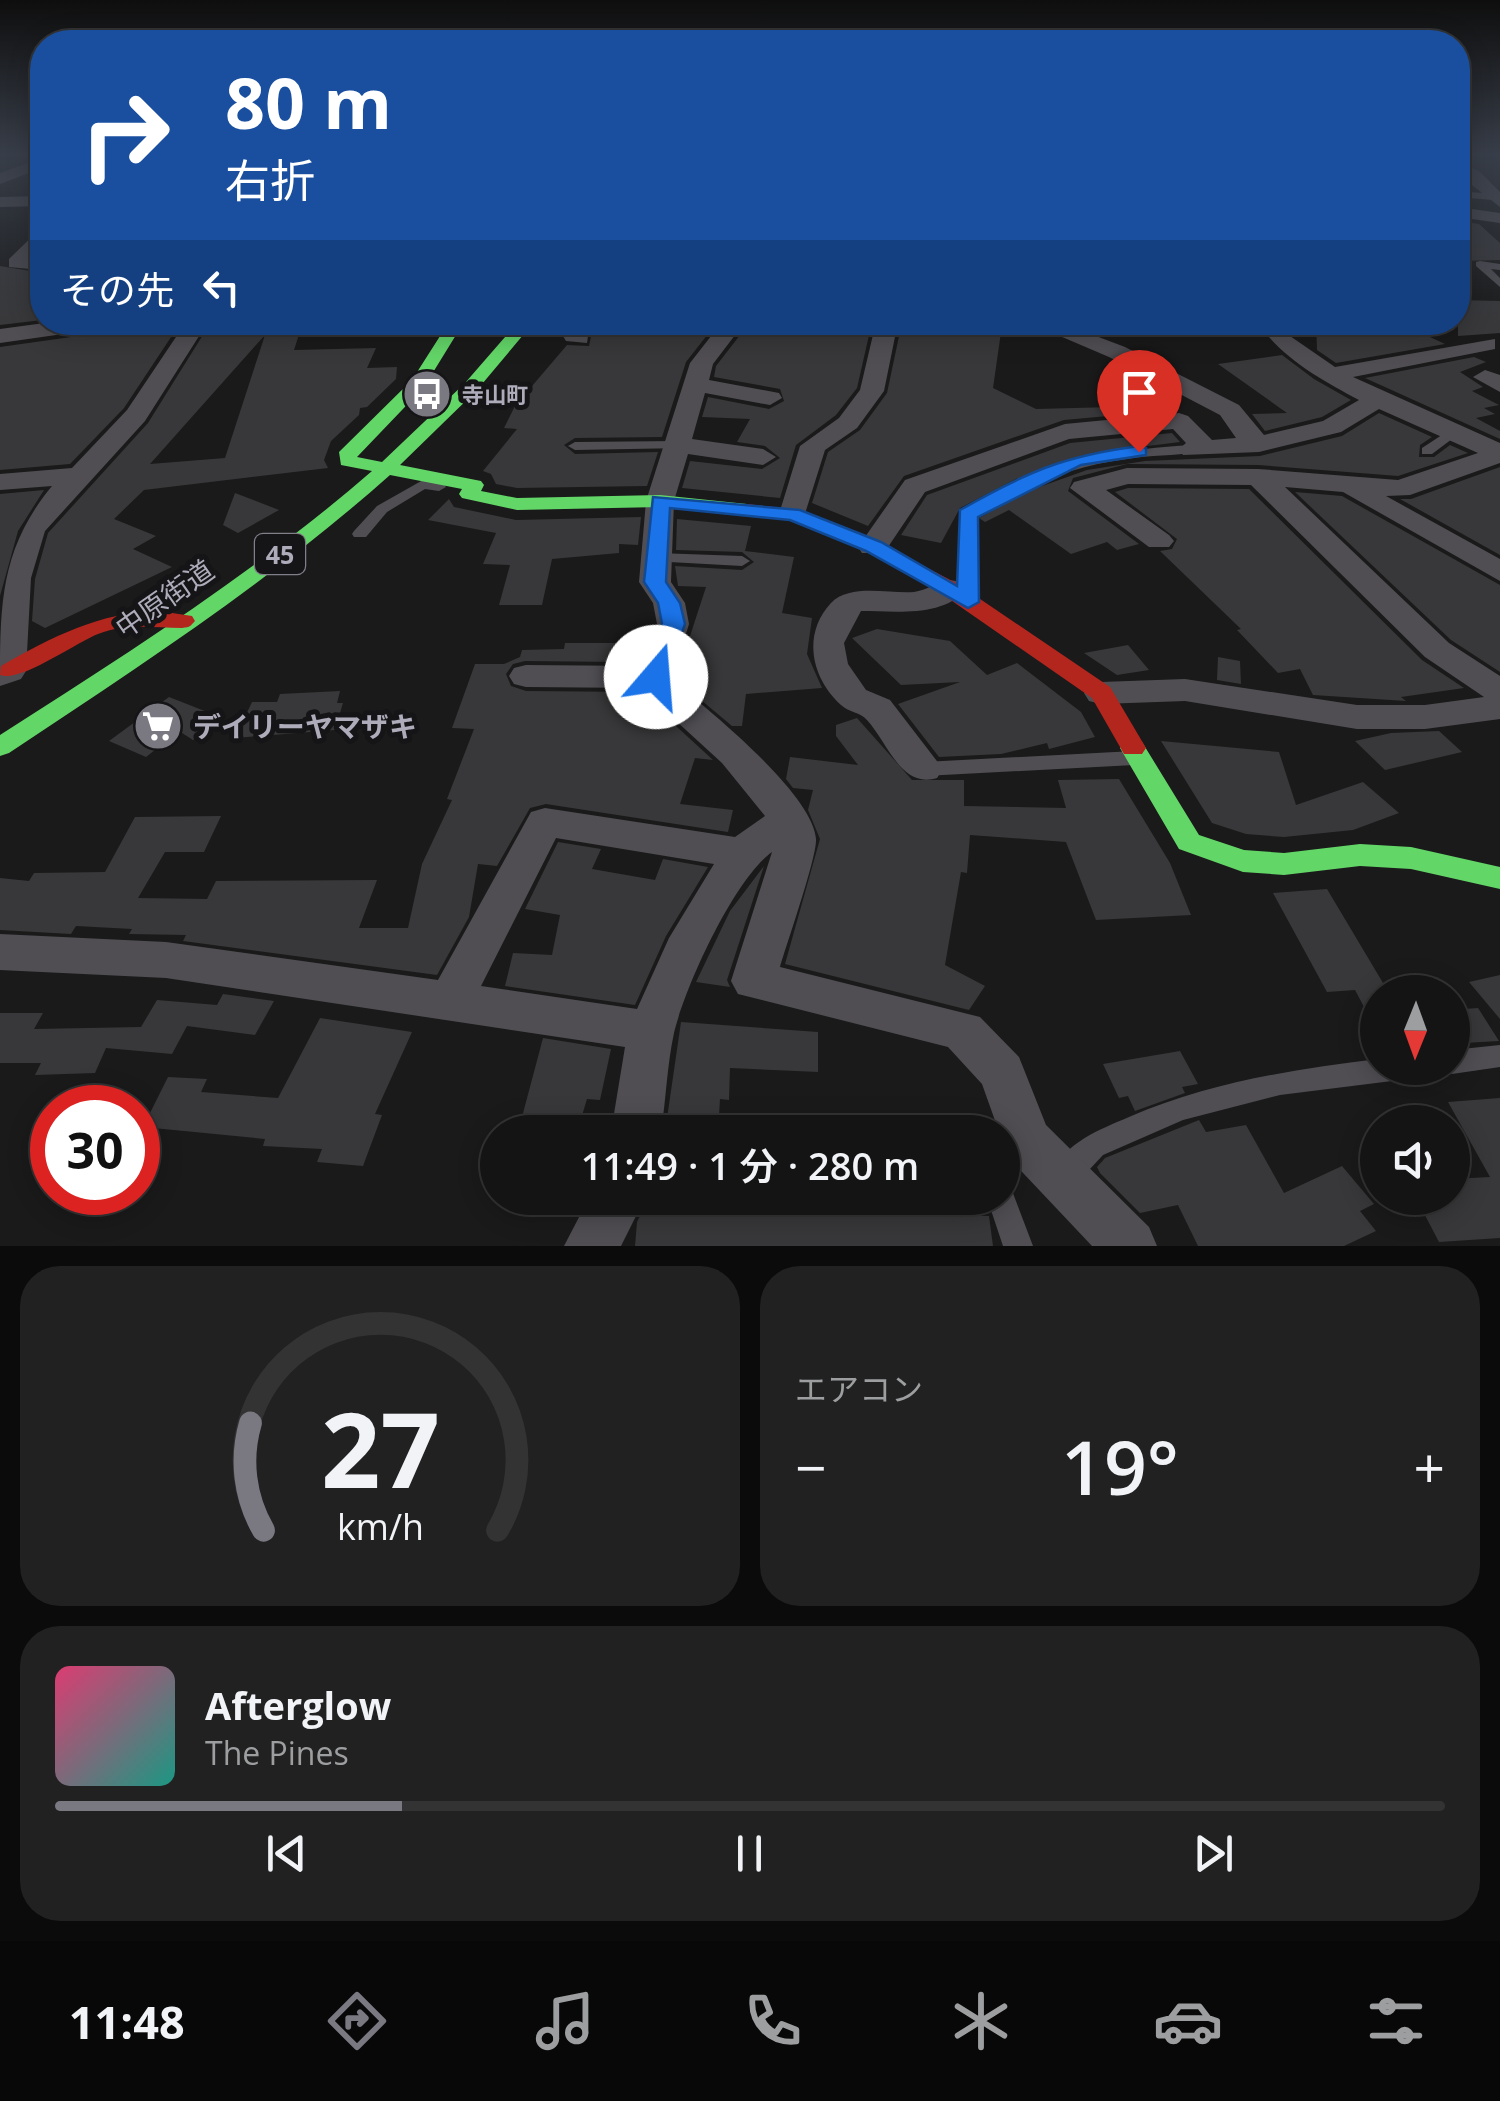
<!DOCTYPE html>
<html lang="ja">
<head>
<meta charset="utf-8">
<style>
	:root { --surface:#141414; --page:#212122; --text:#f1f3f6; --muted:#9d9ea0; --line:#333334; --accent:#7a7982 }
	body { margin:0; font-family:"Open Sans","Noto Sans JP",sans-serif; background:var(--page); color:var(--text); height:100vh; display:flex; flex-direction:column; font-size:38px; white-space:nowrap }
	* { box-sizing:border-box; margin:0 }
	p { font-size:32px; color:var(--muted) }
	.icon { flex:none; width:55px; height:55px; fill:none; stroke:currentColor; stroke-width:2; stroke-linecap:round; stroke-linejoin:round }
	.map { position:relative; height:1246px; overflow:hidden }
	.panel { display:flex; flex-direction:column; gap:20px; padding:20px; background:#0b0b0b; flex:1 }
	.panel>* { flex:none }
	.hud { position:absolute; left:30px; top:30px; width:1440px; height:305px; border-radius:40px; box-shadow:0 5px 25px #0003,0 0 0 2px var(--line); background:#1a4fa0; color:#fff; overflow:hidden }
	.needle { width:65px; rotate:181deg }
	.fabs { position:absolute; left:1360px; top:975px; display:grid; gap:20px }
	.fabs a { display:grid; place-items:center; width:110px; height:110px; border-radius:50%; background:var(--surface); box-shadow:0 5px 25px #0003,0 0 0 2px var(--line); font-size:50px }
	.speed { position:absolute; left:30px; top:1085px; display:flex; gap:20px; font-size:50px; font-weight:700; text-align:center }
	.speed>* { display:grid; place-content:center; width:130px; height:130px; border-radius:50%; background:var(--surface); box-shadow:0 5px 25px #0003,0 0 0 2px var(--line); line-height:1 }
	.speed .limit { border:15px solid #d22; background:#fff; color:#111 }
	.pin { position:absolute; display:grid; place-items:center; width:85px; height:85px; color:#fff; margin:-102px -42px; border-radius:50% 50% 50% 0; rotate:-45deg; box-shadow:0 0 10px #0007 }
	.pin .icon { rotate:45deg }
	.me { position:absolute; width:110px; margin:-55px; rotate:18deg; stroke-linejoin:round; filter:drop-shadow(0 0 8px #0008) }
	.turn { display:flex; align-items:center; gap:35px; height:210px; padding:0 30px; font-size:45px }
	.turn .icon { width:130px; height:130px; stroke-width:2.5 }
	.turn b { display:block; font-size:70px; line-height:85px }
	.then { display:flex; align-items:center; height:95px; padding:0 30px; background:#0003; gap:20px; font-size:38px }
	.big { font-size:75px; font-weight:600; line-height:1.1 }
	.panel .widget { flex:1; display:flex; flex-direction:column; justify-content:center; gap:15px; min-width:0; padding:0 35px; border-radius:40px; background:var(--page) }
	.panel .dial { align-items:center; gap:0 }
	.dial svg { height:260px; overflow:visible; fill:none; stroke:var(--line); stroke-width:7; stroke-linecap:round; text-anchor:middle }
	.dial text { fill:var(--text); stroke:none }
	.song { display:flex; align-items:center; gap:30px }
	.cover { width:120px; height:120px; border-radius:15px; background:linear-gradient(135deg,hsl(340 70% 55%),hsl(170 70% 35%)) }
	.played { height:10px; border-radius:5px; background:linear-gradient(90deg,var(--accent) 25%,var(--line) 25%) }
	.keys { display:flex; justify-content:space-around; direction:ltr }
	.heat { display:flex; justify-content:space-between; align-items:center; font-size:55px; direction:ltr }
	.panel .tiles { flex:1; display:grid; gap:20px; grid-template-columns:1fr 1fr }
	.widget:last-child { grid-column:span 2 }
	.trip { position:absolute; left:480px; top:1115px; width:540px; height:100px; border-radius:50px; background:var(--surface); box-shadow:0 5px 25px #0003,0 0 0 2px var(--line); font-weight:600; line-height:100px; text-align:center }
	.tab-bar { display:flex; height:160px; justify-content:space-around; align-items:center; background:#080808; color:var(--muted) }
	.tab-bar .icon { width:70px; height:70px }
	.tab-bar .on { color:var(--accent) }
	.tab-bar b { font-size:45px; color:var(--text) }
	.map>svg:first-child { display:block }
	.building { fill:#38383a; fill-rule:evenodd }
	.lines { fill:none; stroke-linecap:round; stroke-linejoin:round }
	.lane { fill:#504e53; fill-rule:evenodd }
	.street { fill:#504e53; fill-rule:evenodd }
	.fast { fill:#63d668; fill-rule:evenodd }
	.jam { fill:#b3261e; fill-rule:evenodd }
	.route { fill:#1a73e8; stroke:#114b97; stroke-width:2.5 }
	.labels { text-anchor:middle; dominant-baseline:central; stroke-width:10; stroke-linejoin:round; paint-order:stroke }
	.far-poi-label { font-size:22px; font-weight:bold; fill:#aeacba; stroke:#151416; text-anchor:start }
	.shield { fill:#151416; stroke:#807e89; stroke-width:2.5 }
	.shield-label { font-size:25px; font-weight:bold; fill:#aeacba }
	.street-label { font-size:28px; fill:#aeacba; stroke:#151416 }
	.poi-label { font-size:28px; font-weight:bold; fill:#aeacba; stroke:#151416; text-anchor:start }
</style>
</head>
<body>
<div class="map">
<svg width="1500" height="1246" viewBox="0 0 1500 1246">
	<rect width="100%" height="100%" fill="#1a1a1a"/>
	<g class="building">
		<path d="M1458,221L1479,224L1500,243V260L1458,261Z"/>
		<path d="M0,266L42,273V320L0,325Z"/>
		<path d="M1458,300L1500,301V333L1458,336Z"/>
		<path d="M113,322H181L124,408L70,464L0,470V347L71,337L75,329Z"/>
		<path d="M211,322H303L294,350L376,348L367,368L397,367L396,379L367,407L360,408L359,415L331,441L324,460L328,468L144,490L114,519L156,536L133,549L172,567L45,628L32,621L35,579L48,533L148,423ZM265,335L225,458L150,464Z"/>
		<path d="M594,322H624L620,334L677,335L682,324L715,325L686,362L662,437L575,438L564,445L575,454L658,452L647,486L517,488L496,484L491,474L483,471L517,429L504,428L515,406L567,345L589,346Z"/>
		<path d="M777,322H872L857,388L836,415L796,445L780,498L682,488L690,461L762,469L780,458L765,446L737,442L750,419L702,417L708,397L769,409L784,401L780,389L714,377L716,366L747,326L777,330Z"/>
		<path d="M902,322L1002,325L993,388L1036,409L1151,406L1174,410L1064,420L904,476L868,526L812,503L828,452L860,430L887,393Z"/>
		<path d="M1316,322H1398L1445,344L1336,363L1317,350Z"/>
		<path d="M1282,355L1314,379L1351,400L1322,417L1265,431L1252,414L1287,413L1218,364Z"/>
		<path d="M1474,357L1486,362L1460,372L1483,387L1472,391L1499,405L1484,408L1495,414L1476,418L1500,431V439L1365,378Z"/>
		<path d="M1379,413L1432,437L1420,445L1419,457H1434L1450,445L1468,453L1398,476L1258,465L1127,464L1073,478L1068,491L1139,544L1117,550L1107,542L1071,554L1009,510L985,522L979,518L1031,490L1087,470L1145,461L1260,456L1342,436Z"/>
		<path d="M1172,433L1180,442L1100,452L1016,479L960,508L941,543L901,535L927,495L1070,443Z"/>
		<path d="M1500,467V555L1400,499H1411Z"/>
		<path d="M1128,488L1249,489L1422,660L1464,688L1401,697L1406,701L1313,695L1300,669L1278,673L1237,630L1241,629L1160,551L1172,549L1177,539L1115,492Z"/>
		<path d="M44,490L18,531L0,596V494Z"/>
		<path d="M1295,492L1342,496L1500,585V672L1451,640Z"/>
		<path d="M235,493L279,510L238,533L223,525Z"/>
		<path d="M449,499L454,507L516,520L641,517L638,545L619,544V553L552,559L542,605H499L510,565L483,564L496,533L428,520Z"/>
		<path d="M677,519L751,526L745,551L794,557L782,613L812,618L807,654L822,688L746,694L742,726H732L676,679L706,587L678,586L675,566L742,570L754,562L742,552L676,550Z"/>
		<path d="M877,629L950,641L987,675L1017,663L1081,712L1095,737L1049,749L1047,743L1001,754L939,757L898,704L960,682L901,685L852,638Z"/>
		<path d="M565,643H622L620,662L525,661L513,664L506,674L511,686L526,691L639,692L713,760L695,758L680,804L733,810L728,832L546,804L530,808L497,866L478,864L469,917L437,975L183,941L186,935L129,934L132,929L76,926L71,934L0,930V878L29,881L34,873L105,872L135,817L221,816L204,852H165L138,898L207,899L216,881L377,880L359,928H408L422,864L452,800L447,799L474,729L452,728L475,664H504L520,657L522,650L564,649Z"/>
		<path d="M1128,645L1149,670L1117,675L1084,653Z"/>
		<path d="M1218,657L1240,661L1241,684L1217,680Z"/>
		<path d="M340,691L337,703H343L335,730L235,738L252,702H277L280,694Z"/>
		<path d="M169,697L225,719L193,740L179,731L146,757L109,741Z"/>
		<path d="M857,718L912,780H964V806L1066,808L1058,780L1119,779L1170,863L1191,915L1096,920L1066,842L970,835L967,873L961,872L945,965L985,986L969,1010L785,964L820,839L808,810L813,790L793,788L786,779L790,757L858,765L836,736V725Z"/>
		<path d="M1439,731L1462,752L1385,770L1355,741L1391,733Z"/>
		<path d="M1161,741L1279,752L1296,805L1363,782L1399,813L1353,830L1284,837L1246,834L1212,823Z"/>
		<path d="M558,842L601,849L592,869L655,880L663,859L708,867L666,936L635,1005L505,986L513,953L552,955L560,915L525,909Z"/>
		<path d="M764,866L727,980L730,987L696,982L730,911Z"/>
		<path d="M1327,889L1386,988H1378V1033L1355,990L1327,992L1273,893Z"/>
		<path d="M1500,975V1019L1469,982Z"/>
		<path d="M223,994L274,1001L255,1035L187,1026L172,1054L106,1048L95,1073L35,1075L41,1063H0V1013H43L34,1029L141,1027L157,1000L217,1005Z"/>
		<path d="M1478,1008L1499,1041L1464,1043L1452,1024V1010Z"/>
		<path d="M320,1018L412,1032L375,1114L382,1115L363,1166L317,1162L322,1149L263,1146L265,1139L143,1127L168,1077L207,1079L201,1092L278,1098Z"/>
		<path d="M681,1022L818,1032V1072L730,1068L729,1100L720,1099L718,1132H665Z"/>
		<path d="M543,1038L611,1049L600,1100L587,1099L577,1132H518Z"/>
		<path d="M1180,1051L1198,1084L1182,1087L1185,1093L1135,1111L1128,1096L1119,1098L1103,1064Z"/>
		<path d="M1500,1098V1238L1439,1242L1416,1198H1452V1179L1490,1177L1448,1102Z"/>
		<path d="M1199,1120L1206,1132L1246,1125L1284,1193L1342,1166L1374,1204L1360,1211L1376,1231L1344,1246H1198L1178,1205L1140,1213L1100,1173L1097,1167L1105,1158Z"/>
		<path d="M649,1198H713V1210H822V1198H893L894,1214L989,1216L993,1246H635L637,1222Z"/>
	</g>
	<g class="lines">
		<g class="lane">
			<path d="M1458,191L1493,194L1498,197L1493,200L1458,197Z"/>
			<path d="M1480,261L1500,264V270L1491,269L1500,278V287L1476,266V262Z"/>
			<path d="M1451,429L1458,433L1456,436L1432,454H1422V448Z"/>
			<path d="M679,441L684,442V448L575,450L568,446L575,442Z"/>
			<path d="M1192,445L1197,446V452C1174,456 1150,455 1127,459C1071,466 1023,486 975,516L976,600L967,605L958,600L962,511C1038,465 1104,450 1192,445Z"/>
			<path d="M423,480L444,484L446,487L439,491L425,489L387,512L366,537H354L352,534L354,531L377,506Z"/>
			<path d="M657,553L742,556L750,561L742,566L651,561L649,558L651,555Z"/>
			<path d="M1134,751L1141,753L1144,758L1141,763L1134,765L924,776L917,774L914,769L917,764L924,762Z"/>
			<path d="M1500,1045V1067L1452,1074L1442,1068H1452V1050Z"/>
			<path d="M1378,1059V1068H1413L1409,1076L1400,1080L1280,1095L1183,1120L1103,1155L1075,1185L1065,1188L1055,1185L1051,1175C1065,1142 1099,1130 1129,1117C1211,1082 1290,1070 1378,1059Z"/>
			<path d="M1002,1185L1011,1188L1033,1246H1003L987,1198H1002Z"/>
		</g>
		<g class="street">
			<path d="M42,158V168L0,184V173Z"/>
			<path d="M1458,163L1479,171L1500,192V207L1458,174Z"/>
			<path d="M42,196V206L0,207V197Z"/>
			<path d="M1458,207L1500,213V223L1458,217Z"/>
			<path d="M42,227V244L31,258H42V270L9,267V259Z"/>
			<path d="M52,322H74L70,333L0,343V329Z"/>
			<path d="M186,322H208L145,421L45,531L31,578L26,671L21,679L0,686C0,604 0,549 52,486L0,490V474L72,468L127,410Z"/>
			<path d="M568,322H590L587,343L566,341L563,336Z"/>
			<path d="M722,322H745L713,364L709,380L779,393L782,398L770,405L705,393L692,439L763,449L776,457L763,465L688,454L674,501L671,582L685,603L689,624L672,680C708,709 813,794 816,839C817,857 787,943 780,967L980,1017L1019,1057L1046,1125L1149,1227L1157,1246H1092L1008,1157L982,1084L948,1047L738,994L731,981L772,852C734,879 685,987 674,1033C667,1065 666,1100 661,1132H611L625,1047L166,978L0,970V934L166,942L438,980L531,812L545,808L735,837L765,816L722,763L640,688L526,687L514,684L509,676L514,668L526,665L642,666L657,624L653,603L639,582L646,501L690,363ZM556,838L714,864L669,938L637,1009L481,986Z"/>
			<path d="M876,322H898L884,391L857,428L825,450L803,520H783L779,514L800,446L839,418L860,390Z"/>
			<path d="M1027,322H1059L1125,347L1239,405L1264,435L1323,421L1359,400C1320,379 1283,359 1257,322H1280L1290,336L1335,367L1495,339V349L1353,377L1500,443V463L1410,495L1386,496L1500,559V581L1343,492L1285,487L1449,643L1500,676V719L1425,729H1357L1185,701L1101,704L1089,701L1084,693L1089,685L1101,682L1185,679L1357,705H1425L1484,697L1425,657L1251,485L1128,484L1106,490L1169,535L1174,541L1169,547H1149L1070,488L1074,482L1127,468L1258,469L1398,480L1478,453L1379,409L1341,432L1259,452L1183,455L1179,449L1186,443L1173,429L1069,439L925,492L884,553H862L858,547L905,480L1065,424L1179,413L1188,416L1212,440L1236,438L1220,415L1109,357Z"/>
			<path d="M1417,322H1439L1441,326L1430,333Z"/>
			<path d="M1485,370L1500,375V392L1473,377Z"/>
			<path d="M950,580L961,582L966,589C944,618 893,611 861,611L844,643L848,664L866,690L890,700L943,769L937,778C901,789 888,743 867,720C860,712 848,712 841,705C811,678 802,634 831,603C850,583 889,594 914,592C926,590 938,583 950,580Z"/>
			<path d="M589,1198H645L621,1246H564Z"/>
		</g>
		<g class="fast">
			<path d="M449,322H464L424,387L357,457L382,462L465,383L518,322H534L477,390L400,465L481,481L484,485L481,491L517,498L660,495L747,504L757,510L747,516L660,507L517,510L462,498L459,494L462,489L390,475C272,580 140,666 9,753L0,756V735C128,653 257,571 372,471L341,465L339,452L412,380Z"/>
			<path d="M1133,739L1142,742L1199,835L1244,850L1284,853L1360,844L1411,847L1500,867V889L1411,869L1360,866L1284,875L1243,872L1179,849L1120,748L1124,742Z"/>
		</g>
		<g class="jam">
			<path d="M747,504L800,510L880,543L958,584L1110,687L1146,748L1142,754H1124L1092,698L942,594L866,551L789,520L740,514L737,510Z"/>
			<path d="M159,611L192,616L195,621C190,626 191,627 182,628C152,628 128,623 98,634C75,643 20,683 0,675L1,666C52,637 100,612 159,611Z"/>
		</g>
	</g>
	<linearGradient id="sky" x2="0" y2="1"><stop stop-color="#0e0e0e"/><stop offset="0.47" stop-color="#383e49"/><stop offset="1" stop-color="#383e49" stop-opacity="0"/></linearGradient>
	<rect width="1500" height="329" fill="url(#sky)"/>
	<path class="route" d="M1139,446L1146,448V455L1081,465L978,517L979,602L968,608L866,551L790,520L670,508L666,582L680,603L685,624L665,682H648L644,677L662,624L658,603L644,582L653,497L800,510L881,542L957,586L960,510C1027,472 1063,456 1139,446Z"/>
	<defs>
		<g id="bus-disc" transform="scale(2.5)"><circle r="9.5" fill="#7a7982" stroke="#151416"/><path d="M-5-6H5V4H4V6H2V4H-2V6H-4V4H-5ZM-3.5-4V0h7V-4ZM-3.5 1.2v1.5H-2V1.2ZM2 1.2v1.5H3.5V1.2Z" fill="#fff"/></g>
		<g id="supermarket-disc" transform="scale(2.5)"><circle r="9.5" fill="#7a7982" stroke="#151416"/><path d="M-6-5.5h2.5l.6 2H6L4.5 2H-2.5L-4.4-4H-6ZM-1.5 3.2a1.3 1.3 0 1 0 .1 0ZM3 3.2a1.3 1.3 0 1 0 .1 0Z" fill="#fff"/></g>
	</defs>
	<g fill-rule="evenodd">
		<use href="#bus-disc" x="427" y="394"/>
		<use href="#supermarket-disc" x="158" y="726"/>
	</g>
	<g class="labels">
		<g class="far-poi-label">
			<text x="462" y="394">寺山町</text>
		</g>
		<rect class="shield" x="255" y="534" width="50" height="40" rx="8"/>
		<g class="shield-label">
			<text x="280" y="554">45</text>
		</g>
		<g class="street-label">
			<text transform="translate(164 598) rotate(-35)">中原街道</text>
		</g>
		<g class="poi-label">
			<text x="193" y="726">デイリーヤマザキ</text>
		</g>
	</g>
</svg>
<div class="fabs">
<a><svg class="needle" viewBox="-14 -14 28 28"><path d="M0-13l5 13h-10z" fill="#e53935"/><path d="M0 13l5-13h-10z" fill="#9d9ea0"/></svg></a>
<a><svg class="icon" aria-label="sound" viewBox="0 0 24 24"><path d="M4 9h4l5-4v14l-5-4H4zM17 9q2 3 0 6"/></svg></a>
</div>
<div class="speed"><div class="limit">30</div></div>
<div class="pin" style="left:1139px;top:452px;background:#d93025"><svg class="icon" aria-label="arrive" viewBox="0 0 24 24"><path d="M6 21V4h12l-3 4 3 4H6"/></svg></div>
<svg class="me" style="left:656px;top:677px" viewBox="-20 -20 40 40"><circle r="19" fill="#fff"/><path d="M0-13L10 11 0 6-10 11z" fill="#1a73e8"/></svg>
<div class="trip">11:49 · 1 分 · 280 m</div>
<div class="hud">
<div class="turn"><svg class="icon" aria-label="right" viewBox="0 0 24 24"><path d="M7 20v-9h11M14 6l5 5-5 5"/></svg><div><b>80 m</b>右折</div></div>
<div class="then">その先<svg class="icon" aria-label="left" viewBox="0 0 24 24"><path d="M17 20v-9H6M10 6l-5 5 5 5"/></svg></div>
</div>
</div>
<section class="panel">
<div class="tiles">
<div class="widget dial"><svg viewBox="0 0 100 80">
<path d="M14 69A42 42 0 1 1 86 69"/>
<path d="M14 69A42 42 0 0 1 10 36" stroke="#7a7982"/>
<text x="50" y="56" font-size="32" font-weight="700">27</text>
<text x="50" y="72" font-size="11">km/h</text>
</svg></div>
<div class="widget"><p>エアコン</p>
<div class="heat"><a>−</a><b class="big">19°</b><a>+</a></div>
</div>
<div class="widget">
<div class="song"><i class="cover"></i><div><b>Afterglow</b><p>The Pines</p></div></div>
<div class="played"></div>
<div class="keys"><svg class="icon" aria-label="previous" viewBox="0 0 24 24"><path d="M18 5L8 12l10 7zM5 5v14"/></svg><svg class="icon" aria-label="pause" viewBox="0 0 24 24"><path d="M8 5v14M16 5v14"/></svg><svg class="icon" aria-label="next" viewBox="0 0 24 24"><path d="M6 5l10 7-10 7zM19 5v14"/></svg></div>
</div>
</div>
</section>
<nav class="tab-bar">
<b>11:48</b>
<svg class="icon on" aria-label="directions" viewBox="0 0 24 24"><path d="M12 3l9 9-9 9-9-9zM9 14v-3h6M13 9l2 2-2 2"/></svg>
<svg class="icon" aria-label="music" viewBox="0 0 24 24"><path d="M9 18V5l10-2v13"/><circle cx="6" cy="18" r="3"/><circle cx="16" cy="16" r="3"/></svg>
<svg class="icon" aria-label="phone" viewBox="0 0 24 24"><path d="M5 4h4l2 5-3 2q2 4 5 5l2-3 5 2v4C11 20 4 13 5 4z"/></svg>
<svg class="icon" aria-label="climate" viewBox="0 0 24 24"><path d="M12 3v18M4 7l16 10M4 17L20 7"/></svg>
<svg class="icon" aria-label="car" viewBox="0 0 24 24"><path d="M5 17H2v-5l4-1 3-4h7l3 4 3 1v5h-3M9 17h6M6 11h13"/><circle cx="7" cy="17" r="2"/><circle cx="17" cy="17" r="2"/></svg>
<svg class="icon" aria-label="filters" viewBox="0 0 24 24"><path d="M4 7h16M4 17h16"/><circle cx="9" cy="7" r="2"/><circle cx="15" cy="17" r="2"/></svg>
</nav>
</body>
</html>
